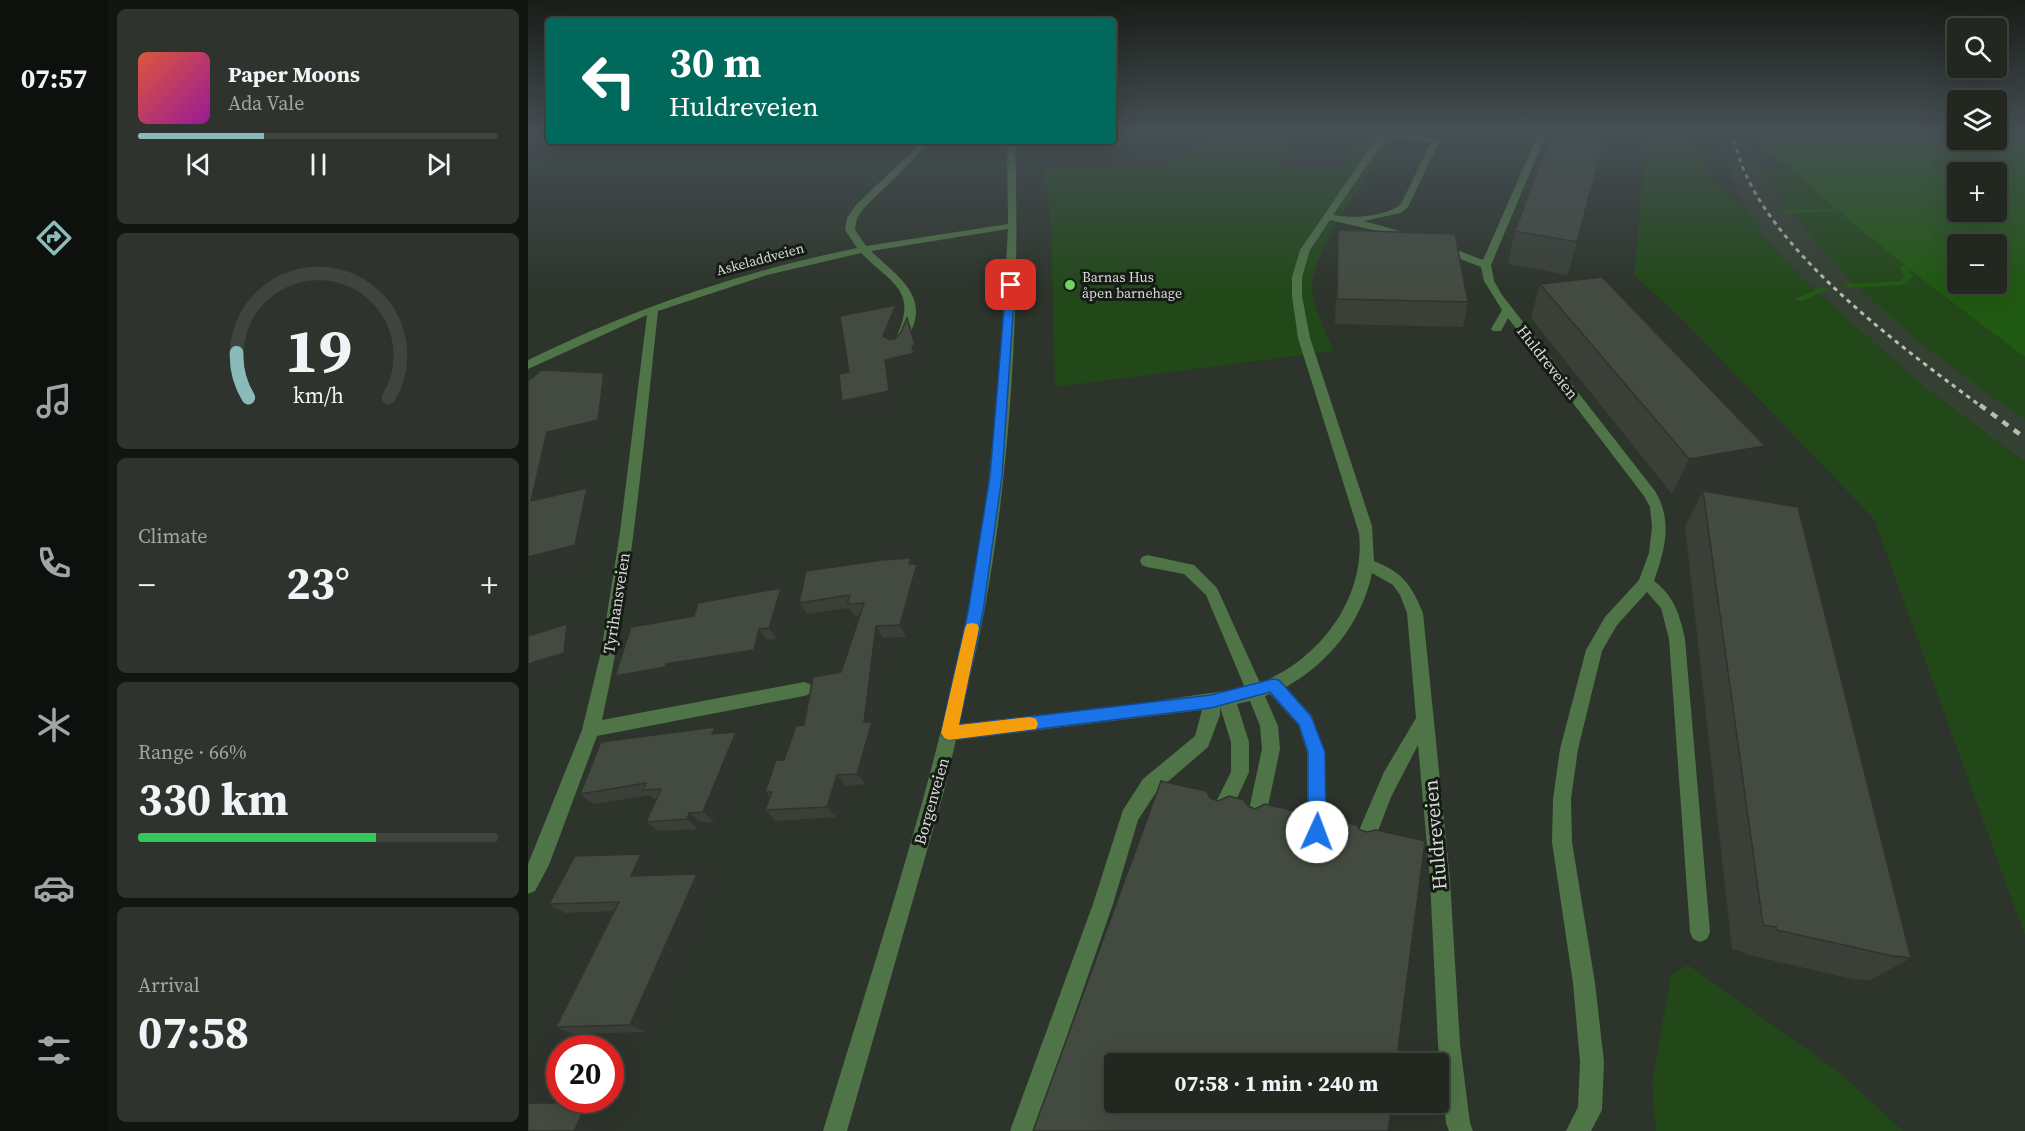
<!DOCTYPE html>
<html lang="en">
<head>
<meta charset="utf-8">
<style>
	:root { --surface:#222720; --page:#2e332d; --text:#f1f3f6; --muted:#a2a5a5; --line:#3f443e; --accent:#8bbbb9 }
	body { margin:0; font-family:"Source Serif 4",serif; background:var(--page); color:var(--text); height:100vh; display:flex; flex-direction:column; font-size:22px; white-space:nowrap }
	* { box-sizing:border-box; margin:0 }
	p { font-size:20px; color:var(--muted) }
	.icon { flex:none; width:33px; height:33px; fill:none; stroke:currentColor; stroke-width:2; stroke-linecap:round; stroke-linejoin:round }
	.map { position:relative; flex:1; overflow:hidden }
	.side { display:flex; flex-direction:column; gap:9px; padding:9px; background:#131512; width:420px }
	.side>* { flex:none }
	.top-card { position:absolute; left:18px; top:18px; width:570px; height:126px; border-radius:6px; box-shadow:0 6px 24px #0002,0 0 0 2px var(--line); background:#00695c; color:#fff; overflow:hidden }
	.buttons { position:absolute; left:1419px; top:18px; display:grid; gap:12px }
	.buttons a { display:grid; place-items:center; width:60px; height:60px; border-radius:6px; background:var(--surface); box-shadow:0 6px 24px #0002,0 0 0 2px var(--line); font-size:30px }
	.speed { position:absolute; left:18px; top:1035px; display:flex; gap:12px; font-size:30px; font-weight:700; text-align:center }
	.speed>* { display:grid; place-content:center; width:78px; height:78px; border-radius:50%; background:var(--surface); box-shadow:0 6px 24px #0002,0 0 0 2px var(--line); line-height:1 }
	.speed .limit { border:9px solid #d22; background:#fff; color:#111 }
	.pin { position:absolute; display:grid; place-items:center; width:51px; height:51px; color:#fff; margin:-26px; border-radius:12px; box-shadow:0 3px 9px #0006 }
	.me { position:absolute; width:66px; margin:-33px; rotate:2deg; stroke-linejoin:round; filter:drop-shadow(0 0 4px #0008) }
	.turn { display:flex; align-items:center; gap:21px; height:126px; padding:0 24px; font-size:27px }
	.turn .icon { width:78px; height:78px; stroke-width:2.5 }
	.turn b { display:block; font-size:42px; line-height:51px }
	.big { font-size:45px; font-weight:700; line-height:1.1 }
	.side .tile { flex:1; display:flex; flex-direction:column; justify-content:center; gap:9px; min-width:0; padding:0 21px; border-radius:9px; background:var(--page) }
	.side .dial { align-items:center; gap:0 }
	.dial svg { height:156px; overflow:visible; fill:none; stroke:var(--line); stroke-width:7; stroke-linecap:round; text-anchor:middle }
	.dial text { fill:var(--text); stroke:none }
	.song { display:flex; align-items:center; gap:18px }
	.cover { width:72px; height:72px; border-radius:9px; background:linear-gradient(135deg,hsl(10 70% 55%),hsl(300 70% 35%)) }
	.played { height:6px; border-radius:3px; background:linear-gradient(90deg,var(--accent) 35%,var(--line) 35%) }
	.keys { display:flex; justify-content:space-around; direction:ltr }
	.heat { display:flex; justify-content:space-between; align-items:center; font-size:33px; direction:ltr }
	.charge { height:9px; border-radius:4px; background:linear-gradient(90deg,#34c759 66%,var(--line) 0) }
	.trip { position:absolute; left:576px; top:1053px; width:345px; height:60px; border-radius:6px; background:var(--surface); box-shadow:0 6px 24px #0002,0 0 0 2px var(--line); font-weight:700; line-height:60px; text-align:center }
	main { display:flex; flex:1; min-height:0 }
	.tabs { display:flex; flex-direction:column; width:108px; justify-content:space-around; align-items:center; background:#0e100d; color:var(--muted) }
	.tabs .icon { width:42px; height:42px }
	.tabs .current { color:var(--accent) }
	.tabs b { font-size:27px; color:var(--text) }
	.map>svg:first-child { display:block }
	.built { fill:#344031 }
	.green { fill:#224819 }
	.water { fill:#215a12; fill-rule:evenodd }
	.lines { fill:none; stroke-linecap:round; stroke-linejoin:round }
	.stream { fill:#215a12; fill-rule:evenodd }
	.minor { fill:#4f7447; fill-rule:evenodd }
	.rail-far1 { stroke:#b7bcb6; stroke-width:3; stroke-dasharray:4.5 4.5; stroke-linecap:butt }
	.rail { stroke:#b7bcb6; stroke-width:4.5; stroke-dasharray:7 7; stroke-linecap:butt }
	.wall { fill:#3a4038 }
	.shaded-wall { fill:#2f342e }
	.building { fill:#434b41; stroke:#2f342e; stroke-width:1.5 }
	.route { fill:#1a73e8; stroke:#114b97; stroke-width:1.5 }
	.slow { fill:#f59e0b }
	.poi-dot { fill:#72d25d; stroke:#171b16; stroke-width:2 }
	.labels { text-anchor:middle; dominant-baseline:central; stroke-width:6; stroke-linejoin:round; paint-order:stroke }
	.far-street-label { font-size:14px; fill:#d5dad4; stroke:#171b16 }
	.far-poi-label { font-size:14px; fill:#d5dad4; stroke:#171b16; text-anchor:start }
	.street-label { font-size:16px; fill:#d5dad4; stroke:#171b16 }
	.near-street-label { font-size:20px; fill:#d5dad4; stroke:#171b16 }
</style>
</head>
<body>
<main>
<nav class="tabs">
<b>07:57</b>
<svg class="icon current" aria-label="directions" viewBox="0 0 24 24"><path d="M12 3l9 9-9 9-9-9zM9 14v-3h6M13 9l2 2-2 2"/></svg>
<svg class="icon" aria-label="music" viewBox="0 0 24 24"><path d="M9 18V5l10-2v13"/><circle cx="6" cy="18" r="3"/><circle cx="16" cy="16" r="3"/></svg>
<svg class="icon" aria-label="phone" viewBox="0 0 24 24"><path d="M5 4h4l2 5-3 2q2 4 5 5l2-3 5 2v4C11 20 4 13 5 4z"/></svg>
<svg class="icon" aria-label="climate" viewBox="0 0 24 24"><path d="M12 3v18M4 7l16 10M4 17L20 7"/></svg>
<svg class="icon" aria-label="car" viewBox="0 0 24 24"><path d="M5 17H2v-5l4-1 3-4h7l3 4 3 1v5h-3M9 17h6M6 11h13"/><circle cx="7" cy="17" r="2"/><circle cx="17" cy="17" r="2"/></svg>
<svg class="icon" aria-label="filters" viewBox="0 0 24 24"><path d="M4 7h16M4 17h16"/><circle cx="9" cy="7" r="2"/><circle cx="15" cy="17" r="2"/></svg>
</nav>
<section class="side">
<div class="tile">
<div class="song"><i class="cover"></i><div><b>Paper Moons</b><p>Ada Vale</p></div></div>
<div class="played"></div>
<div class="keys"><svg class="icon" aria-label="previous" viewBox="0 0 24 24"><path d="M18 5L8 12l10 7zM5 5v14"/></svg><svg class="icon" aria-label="pause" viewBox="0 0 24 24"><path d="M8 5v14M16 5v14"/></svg><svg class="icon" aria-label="next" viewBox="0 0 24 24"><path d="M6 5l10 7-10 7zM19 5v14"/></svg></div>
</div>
<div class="tile dial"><svg viewBox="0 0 100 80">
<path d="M14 69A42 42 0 1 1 86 69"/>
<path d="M14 69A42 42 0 0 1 8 46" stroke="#8bbbb9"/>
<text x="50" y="56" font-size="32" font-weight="700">19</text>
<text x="50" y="72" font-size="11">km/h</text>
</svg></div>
<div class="tile"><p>Climate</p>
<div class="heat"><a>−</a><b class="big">23°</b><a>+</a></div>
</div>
<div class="tile"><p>Range · 66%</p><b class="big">330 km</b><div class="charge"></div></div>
<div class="tile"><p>Arrival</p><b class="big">07:58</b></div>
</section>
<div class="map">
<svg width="1497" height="1131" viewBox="0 0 1497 1131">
	<rect width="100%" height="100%" fill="#2d342b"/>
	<path class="built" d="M1189,132H1218L1227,155L1252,198L1289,243L1324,281L1377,329L1497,419V462L1396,387L1274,279L1235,236L1217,208L1194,151Z"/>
	<g class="green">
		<path d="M685,132H770L751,168L815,169L840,132H904L866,134C846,166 779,256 784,291C786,309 799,333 805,351L527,387L523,223L516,166L630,167L672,147Z"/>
		<path d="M1119,132H1164L1178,170L1191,188L1217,208L1235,236L1274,279L1396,387L1497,462V936L1346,519L1153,318L1106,275Z"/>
		<path d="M1234,167L1259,168L1275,178L1318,218L1405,288L1497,357V419C1400,354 1294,269 1234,167Z"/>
		<path d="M1160,965L1312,1073L1375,1131H1128L1124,1085L1143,975Z"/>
	</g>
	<path class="water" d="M1232,132H1429L1430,140H1468L1469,132H1497V357L1405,288L1318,218L1275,178L1243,155L1233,139ZM1430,172H1468V212H1430ZM1430,244H1468V284H1430Z"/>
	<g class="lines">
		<g class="stream">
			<path d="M1309,208L1311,209V211L1254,214L1251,212L1254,210Z"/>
			<path d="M1373,266H1380L1384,268L1381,270L1384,276L1377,285L1320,288L1316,286L1320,284L1372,281L1376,276L1372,268Z"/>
			<path d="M1294,287L1301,289L1274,301L1267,299Z"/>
		</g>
		<path class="minor" d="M853,132H870L912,140L880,207L873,213L836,221L903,240L955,260L1011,132H1019L963,265L966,281L974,295L1127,491C1145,522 1137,549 1126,581C1146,596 1152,615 1157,639L1182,932L1179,939L1172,942L1165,939L1162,932L1141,639L1133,608L1119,592L1089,625L1074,651L1050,749L1043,799L1044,842L1067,983L1076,1062L1074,1110L1063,1131H1038L1050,1107L1052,1062L1045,983L1024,842L1025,799L1032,749L1058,650L1077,617L1111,580L1121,553L1124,527L1122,507L1116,496L980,318L973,331H965L963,329L974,310L956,281L953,267L876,237L802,220L782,250L774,277V296L782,338L844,526L846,561C875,573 883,584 895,613L922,880L932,1044L942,1123L945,1131H921L918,1123L910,1044L902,880L890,745L863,797L843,849L836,851L829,849L826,842L856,772L888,718L879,613L872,595L865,585L844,573C834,622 801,663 758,687L784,716L797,752L799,832L796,839L789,841L782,839L779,832V752L770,725L742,694L737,696L750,726L752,749L736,825L729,828L722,825L719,819L734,749L732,726L722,701L709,704L721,742V772L700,818L693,821L686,818L683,812L703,772V742L692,707V715L680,747L629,791L610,820L585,904L506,1131H482L565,904L595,810L615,779L667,736L674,710L428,740L416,791L319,1131H295C347,959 405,788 440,612C465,486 473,358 480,229L343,251C365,273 400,293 384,329C381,335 380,341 373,343L367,340C391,290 365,285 333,253L239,275L130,311C115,448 104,585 74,720L276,682L282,684L285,689L282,694L276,696L69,736L21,865L7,891L0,894V864L54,730L73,652L92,532L119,315L0,369V360C107,308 212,272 329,248L317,230L319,218L328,205L395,141H404L335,209L329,218L327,230L338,246L480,224L479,141H487C492,296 484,460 456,613C449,650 439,687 431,724L607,704L717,688L678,595L656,574L619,567L614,565L612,561L614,557L619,555L666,565L689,588L732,683C791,660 838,599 831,533L770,338L764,296V277L772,250ZM859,136L903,142L873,204C857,217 825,219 805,215Z"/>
		<path class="rail-far1" d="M1203,132C1208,146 1212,162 1218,175C1259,264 1376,349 1454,407"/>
		<path class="rail" d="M1452,405L1497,438"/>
	</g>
	<g class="wall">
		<path d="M119,141H190L187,144L119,143Z"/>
		<path d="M810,230L940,302L935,327L807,324Z"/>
		<path d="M987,231L1049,242L1040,275L980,264Z"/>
		<path d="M1012,284L1237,446L1217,481L1144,494L1003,318Z"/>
		<path d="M1175,491L1383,958L1341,981L1331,979L1329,980L1217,954L1216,952L1204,949L1157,526Z"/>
		<path d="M383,558L386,564H389L395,576L378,637L355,638L345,722L352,733L337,784L318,786L308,817L248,821L237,810L242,797L237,792L276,725L313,672L332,615L327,616L322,608L279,614L271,603Z"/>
		<path d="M253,588L260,599L249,639L239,640L234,660L148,674L147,678L98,687L166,616Z"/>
		<path d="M187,727L193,733L217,743L186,822H173L170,829L131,831L118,822L128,800L121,795L66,804L52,794Z"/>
		<path d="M127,863L121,875L182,883L118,1032L45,1034L28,1027L86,911L37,913L21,904Z"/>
	</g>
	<g class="shaded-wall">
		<path d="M21,134V141H38L0,151V139Z"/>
		<path d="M368,305L372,317L360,349L355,336Z"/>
		<path d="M379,318L384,331L392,358L389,359L391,366L362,373L367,403L320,414L314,401L357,360L384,346Z"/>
		<path d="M76,373L85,385L79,432L29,444L15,513L3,501L19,432Z"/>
		<path d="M1237,446L1217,481L1144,494L1161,459Z"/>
		<path d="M59,488L69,500L58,558L1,572L0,574V557Z"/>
		<path d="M383,558L388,568L389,564L395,576L378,637L372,625L381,564Z"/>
		<path d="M253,588L260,599L249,639L241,628Z"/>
		<path d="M39,624L51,636L49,665L0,680V664Z"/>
		<path d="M348,626L355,638L345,722L352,733L337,784L329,774Z"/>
		<path d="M231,629L239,640L234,660L148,674L147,678L98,687L87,676L138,664Z"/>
		<path d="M187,727L197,737L184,734Z"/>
		<path d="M208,732L217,743L186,822L175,812Z"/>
		<path d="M309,775L318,786L308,817L299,807Z"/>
		<path d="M161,813L173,822L170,829L159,819Z"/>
		<path d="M113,854L127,863L116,885L103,876Z"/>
		<path d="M169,874L182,883L118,1032L102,1025Z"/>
		<path d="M0,1083L10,1086L0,1105Z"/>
		<path d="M59,1103L77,1108L66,1131H46Z"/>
	</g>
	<g class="building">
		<path d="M0,132H21V134L0,139Z"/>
		<path d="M1024,132H1078L1049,242L987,231Z"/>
		<path d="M810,230L927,234L940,302L809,299Z"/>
		<path d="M1074,277L1237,446L1161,459L1012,284Z"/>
		<path d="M368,305L355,336L362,340L367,339L373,332L379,318L387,345L384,346L386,353L357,360L361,391L314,401L311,374L321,372L312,316Z"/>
		<path d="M13,370L76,373L70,420L19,432L3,501L59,488L47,545L0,557V381Z"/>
		<path d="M1175,491L1270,507L1383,958L1369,956V957L1249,930L1248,927L1235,925Z"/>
		<path d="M383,558L381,564H389L372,625L348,626L336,722H344L329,774L309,775L299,807L237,810L244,792H237L248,760H256L268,726L276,725L285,677L313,672L336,603L319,604L322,595L271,603L278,571L354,560Z"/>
		<path d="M253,588L241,628L231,629L226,650L138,664L137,667L87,676L103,627L166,616L170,603Z"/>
		<path d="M39,624L36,653L0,664V636Z"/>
		<path d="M187,727L184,734L208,732L175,812L161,813L159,819L118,822L133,789L115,790L118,783L52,794L73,742Z"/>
		<path d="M633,781L678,791L682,798L690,801L701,796L716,800L720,806L727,809L737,804L779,814L783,820L790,822L800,819L829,825L832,830L839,832L848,830L897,841L868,1064H586V1102H864L860,1131H505Z"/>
		<path d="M113,854L103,876L169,874L102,1025L28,1027L91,902L21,904L47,856Z"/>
		<path d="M0,1103H59L46,1131H0Z"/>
	</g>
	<linearGradient id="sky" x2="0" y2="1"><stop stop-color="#191d18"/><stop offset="0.45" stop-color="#465055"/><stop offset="1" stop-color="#465055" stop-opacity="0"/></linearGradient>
	<rect width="1497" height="291" fill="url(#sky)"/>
	<path class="route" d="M483,282L487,285L474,476L455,612L431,725L683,695L745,679L751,680L783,716L797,752L798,832L795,838L789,841L783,838L780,832V752L771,725L742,692L683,708L421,740L416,738L413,733L440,612L462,476L478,285Z"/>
	<path class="slow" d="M444,623L449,624L451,628L431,725L502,717L508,719L510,724L508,729L421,740L416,738L413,733L437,628L439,624Z"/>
	<circle class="poi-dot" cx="542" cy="285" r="6"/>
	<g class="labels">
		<g class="far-street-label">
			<text transform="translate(232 259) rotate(-15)">Askeladdveien</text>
		</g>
		<g class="far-poi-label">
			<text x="554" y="277">Barnas Hus<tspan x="554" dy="16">åpen barnehage</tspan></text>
		</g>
		<g class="street-label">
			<text transform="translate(1020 362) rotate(52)">Huldreveien</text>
			<text transform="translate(88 603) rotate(-81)">Tyrihansveien</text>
			<text transform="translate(403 801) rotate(-74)">Borgenveien</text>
		</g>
		<g class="near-street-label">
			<text transform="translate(907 835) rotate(-95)">Huldreveien</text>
		</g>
	</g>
</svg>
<div class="buttons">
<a><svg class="icon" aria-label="search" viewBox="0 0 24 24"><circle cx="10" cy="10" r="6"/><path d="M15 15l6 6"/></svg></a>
<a><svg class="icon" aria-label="layers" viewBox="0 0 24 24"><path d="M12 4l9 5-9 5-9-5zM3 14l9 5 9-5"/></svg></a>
<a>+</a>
<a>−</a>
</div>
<div class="speed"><div class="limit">20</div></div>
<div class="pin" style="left:483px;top:285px;background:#d93025"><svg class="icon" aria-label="arrive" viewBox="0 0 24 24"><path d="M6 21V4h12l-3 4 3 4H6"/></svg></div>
<svg class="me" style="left:789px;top:832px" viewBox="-20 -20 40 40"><circle r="19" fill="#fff"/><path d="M0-13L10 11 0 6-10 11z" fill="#1a73e8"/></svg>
<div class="trip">07:58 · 1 min · 240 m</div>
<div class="top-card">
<div class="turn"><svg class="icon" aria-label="left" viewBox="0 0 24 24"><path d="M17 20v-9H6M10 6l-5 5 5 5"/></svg><div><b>30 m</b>Huldreveien</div></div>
</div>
</div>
</main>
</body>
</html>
